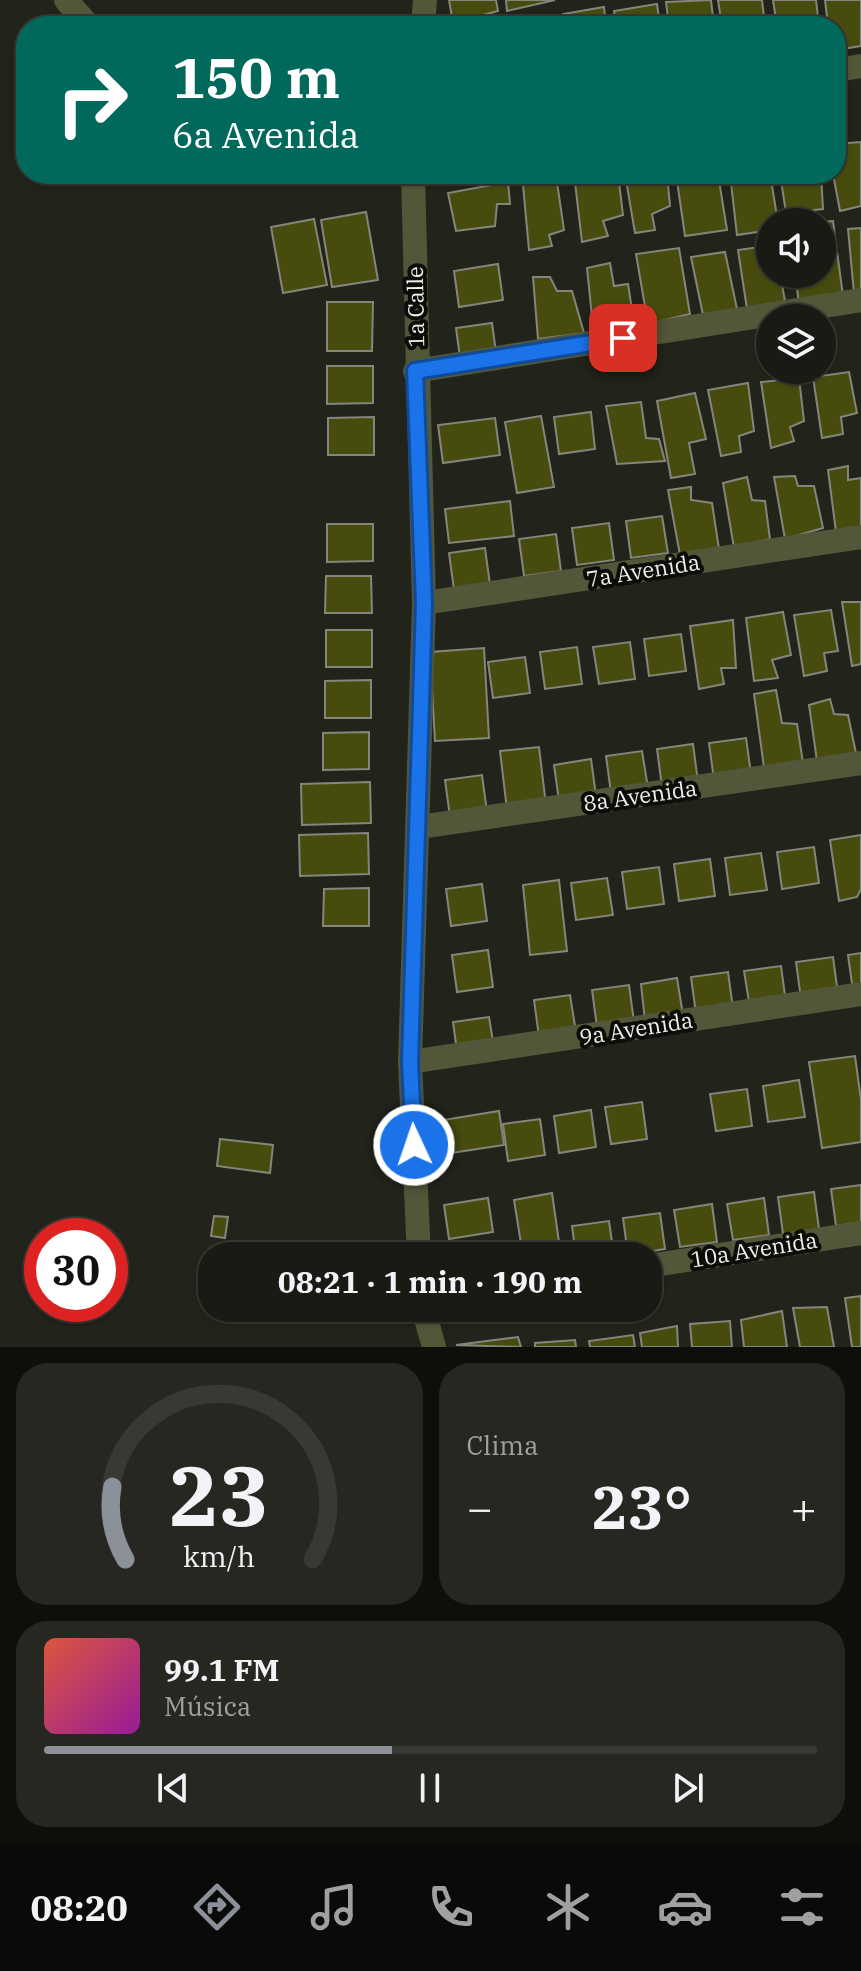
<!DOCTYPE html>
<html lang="es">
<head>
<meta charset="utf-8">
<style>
	:root { --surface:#1a1a14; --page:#272722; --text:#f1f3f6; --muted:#9fa1a0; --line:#383834; --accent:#8c9099 }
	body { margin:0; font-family:"IBM Plex Serif",serif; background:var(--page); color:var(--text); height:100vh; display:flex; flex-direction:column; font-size:30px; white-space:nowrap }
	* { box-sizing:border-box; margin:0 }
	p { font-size:26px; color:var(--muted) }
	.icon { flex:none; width:44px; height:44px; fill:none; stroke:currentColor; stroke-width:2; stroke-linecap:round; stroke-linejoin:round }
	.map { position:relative; height:1347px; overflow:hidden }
	.drawer { display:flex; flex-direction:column; gap:16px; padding:16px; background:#0e0e0b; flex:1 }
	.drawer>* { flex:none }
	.guide { position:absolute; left:16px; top:16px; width:830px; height:168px; border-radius:32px; box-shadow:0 2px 6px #0004,0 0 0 2px var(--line); background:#00695c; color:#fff; overflow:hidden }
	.tools { position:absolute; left:756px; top:208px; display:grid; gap:16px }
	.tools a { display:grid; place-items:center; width:80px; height:80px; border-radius:50%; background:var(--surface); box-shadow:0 2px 6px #0004,0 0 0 2px var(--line); font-size:40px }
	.speed { position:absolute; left:24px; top:1218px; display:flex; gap:16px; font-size:40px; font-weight:700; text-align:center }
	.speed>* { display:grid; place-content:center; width:104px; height:104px; border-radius:50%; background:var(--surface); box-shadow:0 2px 6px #0004,0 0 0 2px var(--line); line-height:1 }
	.speed .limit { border:12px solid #d22; background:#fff; color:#111 }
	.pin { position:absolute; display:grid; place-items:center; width:68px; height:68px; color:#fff; margin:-34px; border-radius:16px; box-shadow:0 4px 12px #0006 }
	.me { position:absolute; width:88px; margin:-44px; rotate:357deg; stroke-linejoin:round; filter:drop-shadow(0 0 6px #0008) }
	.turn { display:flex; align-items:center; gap:28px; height:168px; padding:0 24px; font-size:36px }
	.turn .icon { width:104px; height:104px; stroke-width:2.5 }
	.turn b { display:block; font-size:56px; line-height:68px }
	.big { font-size:60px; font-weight:800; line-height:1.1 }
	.drawer .tile { flex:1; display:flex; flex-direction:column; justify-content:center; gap:12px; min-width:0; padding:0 28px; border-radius:32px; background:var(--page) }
	.drawer .dial { align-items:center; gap:0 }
	.dial svg { height:208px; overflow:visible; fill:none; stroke:var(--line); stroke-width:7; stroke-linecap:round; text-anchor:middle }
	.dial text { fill:var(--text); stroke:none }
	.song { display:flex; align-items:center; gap:24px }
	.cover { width:96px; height:96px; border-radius:12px; background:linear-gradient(135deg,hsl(10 70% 55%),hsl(300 70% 35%)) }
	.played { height:8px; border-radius:4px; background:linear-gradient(90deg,var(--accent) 45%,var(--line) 45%) }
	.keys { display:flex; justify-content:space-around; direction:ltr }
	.heat { display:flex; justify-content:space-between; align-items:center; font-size:44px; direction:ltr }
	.drawer .tiles { flex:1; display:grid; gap:16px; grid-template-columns:1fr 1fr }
	.tile:last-child { grid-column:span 2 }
	.trip { position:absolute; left:198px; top:1242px; width:464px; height:80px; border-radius:32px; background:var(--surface); box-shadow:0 2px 6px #0004,0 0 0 2px var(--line); font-weight:800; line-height:80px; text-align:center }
	.menu { display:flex; height:128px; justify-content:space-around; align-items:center; background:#0a0a08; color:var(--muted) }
	.menu .icon { width:56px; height:56px }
	.menu .active { color:var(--accent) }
	.menu b { font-size:36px; color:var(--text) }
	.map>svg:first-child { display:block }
	.building { fill:#474c0e; stroke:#85867b; stroke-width:2 }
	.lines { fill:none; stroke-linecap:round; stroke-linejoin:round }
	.street { stroke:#535739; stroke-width:24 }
	.route-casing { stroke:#114b97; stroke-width:20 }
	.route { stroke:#1a73e8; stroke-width:14 }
	.labels { text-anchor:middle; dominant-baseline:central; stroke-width:8; stroke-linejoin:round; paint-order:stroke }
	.street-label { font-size:22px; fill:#f0f1eb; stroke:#0c0c08 }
</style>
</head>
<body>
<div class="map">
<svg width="861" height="1347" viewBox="0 0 861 1347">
	<rect width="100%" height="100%" fill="#22231a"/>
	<g class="building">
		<path d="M449,0H496L498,11L453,23Z"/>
		<path d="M506,0H555L507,11Z"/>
		<path d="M711,0L714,26H669L666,2Z"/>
		<path d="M718,0H762L765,26H722Z"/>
		<path d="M773,0H816L819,26H777Z"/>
		<path d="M825,0H861V46L836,50V26H828Z"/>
		<path d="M657,4L660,26H616L614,11Z"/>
		<path d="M604,7L606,26H565L563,14Z"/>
		<path d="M551,19L552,26H512V25Z"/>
		<path d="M861,142V206L840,211L833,174H836V144Z"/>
		<path d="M574,174H618L623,215L603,221L608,236L582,242Z"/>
		<path d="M625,174H667L670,206L652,214L655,230L635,233Z"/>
		<path d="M676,174H718L727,230L685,236Z"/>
		<path d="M730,174H770L778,222H770V230L737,235Z"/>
		<path d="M780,174H821L823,209L786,213Z"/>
		<path d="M508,182L510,204H497L495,226L456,231L448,193Z"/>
		<path d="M557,182L564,230L549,235L552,246L529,250L523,185Z"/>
		<path d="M366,212L378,280L332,287L321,220Z"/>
		<path d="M314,219L327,285L283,293L271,227Z"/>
		<path d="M833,221L843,296L799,304L795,274H822V222Z"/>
		<path d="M861,228V292L854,293L848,229Z"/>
		<path d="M759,247L763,260L770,261V274H780L785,301L747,309L738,250Z"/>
		<path d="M679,248L690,314L648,324L636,254Z"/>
		<path d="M725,252L737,309L703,315L691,257Z"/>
		<path d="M610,263L614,286L628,284L635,329L594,336L587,268Z"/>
		<path d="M498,264L503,300L459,307L454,271Z"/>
		<path d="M533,277H550L557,291H572L584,333L538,339Z"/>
		<path d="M327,302H373L372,351H327Z"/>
		<path d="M492,323L497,360L461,365L456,328Z"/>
		<path d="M327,366H373V403L327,404Z"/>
		<path d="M849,372L857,413L841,417L843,434L822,438L813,377Z"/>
		<path d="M799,378L804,421L790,427L794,441L771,448L761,382Z"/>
		<path d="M748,383L754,431L739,436L741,452L721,456L708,390Z"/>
		<path d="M695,393L706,439L689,443L695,474L671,478L657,401Z"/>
		<path d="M641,402L646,438L659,439L665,461L617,464L606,406Z"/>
		<path d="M591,412L595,449L559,454L554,417Z"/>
		<path d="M541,416L554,487L517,493L505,422Z"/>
		<path d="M374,417V455H328V418Z"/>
		<path d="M495,418L500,455L443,463L438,425Z"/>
		<path d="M848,466V480L861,478V527L836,532L828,470Z"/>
		<path d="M795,476L798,486H814L823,528L785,539L774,477Z"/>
		<path d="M747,477L752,500L765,501L770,539L734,548L723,483Z"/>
		<path d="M691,487V500L712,503L719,549L680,555L668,490Z"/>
		<path d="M510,501L514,536L449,543L445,509Z"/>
		<path d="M662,516L668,553L631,558L626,521Z"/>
		<path d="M609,523L614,560L577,565L572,528Z"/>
		<path d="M327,524H373V561L327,562Z"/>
		<path d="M556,534L561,571L524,576L519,539Z"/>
		<path d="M485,548L490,585L454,590L449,553Z"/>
		<path d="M326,576H371L372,613H325Z"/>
		<path d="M842,602H861V664L852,666Z"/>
		<path d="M831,610L838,651L824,653L827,671L804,676L794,615Z"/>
		<path d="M783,612L791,655L772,660L778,678L754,681L746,618Z"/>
		<path d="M733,620L736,668H721L724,684L699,689L690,626Z"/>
		<rect x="326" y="630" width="46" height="37"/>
		<path d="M681,634L686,671L649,676L644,639Z"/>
		<path d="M630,642L635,679L599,684L593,647Z"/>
		<path d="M577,647L582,684L545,689L540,652Z"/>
		<path d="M484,648L489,738L435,741L430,652Z"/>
		<path d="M525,657L530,693L493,698L488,662Z"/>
		<path d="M371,680V718H325V681Z"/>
		<path d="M776,690L782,723L797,724L804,769L765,775L754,694Z"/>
		<path d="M830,699L834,714L848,715L858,763L818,768L809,705Z"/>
		<path d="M369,732V769L323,770V733Z"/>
		<path d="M746,738L751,774L714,780L709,743Z"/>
		<path d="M693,744L698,782L662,787L657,749Z"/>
		<path d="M539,747L546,805L507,810L500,751Z"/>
		<path d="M642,751L648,788L611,793L606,756Z"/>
		<path d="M591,759L596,796L559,801L554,765Z"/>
		<path d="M482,775L487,812L450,817L445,780Z"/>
		<path d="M370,782L371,823L302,825L301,784Z"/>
		<path d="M368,833L369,874L300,876L299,835Z"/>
		<path d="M861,835V889L857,897L839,901L830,840Z"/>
		<path d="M814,847L819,883L782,889L777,852Z"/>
		<path d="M761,853L767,890L730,895L725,858Z"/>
		<path d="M710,859L715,896L679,901L674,864Z"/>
		<path d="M659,867L664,904L627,909L622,872Z"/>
		<path d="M607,878L613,915L576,920L571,883Z"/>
		<path d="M559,880L567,951L530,955L523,885Z"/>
		<path d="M482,884L487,921L451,926L446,889Z"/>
		<path d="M369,888V926H323L324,889Z"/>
		<path d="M488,950L493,987L457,992L452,955Z"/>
		<path d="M861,953V990L853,991L848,955Z"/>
		<path d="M833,957L838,994L801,999L796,962Z"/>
		<path d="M781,966L786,1003L750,1008L744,971Z"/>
		<path d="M728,972L733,1008L696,1014L691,977Z"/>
		<path d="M677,978L683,1015L645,1021L641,984Z"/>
		<path d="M629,985L634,1022L597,1027L592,990Z"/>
		<path d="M570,995L576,1032L539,1037L534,1000Z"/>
		<path d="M489,1017L495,1054L458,1059L453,1022Z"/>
		<path d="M855,1056L861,1100V1142L822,1148L809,1062Z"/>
		<path d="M799,1080L805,1117L768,1122L763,1086Z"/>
		<path d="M747,1089L752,1126L716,1131L710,1094Z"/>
		<path d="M642,1102L647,1139L611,1144L605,1107Z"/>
		<path d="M591,1110L596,1147L559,1153L554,1116Z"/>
		<path d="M499,1111L504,1145L431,1156L425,1123Z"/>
		<path d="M540,1119L545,1155L508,1161L503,1124Z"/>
		<path d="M220,1139L273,1145L270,1173L217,1166Z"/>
		<path d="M861,1185V1222L836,1226L831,1189Z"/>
		<path d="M814,1192L819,1229L783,1234L778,1197Z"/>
		<path d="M552,1193L561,1256H523L514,1200Z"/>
		<path d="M488,1198L493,1232L449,1239L444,1205Z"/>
		<path d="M764,1198L769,1235L733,1240L727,1204Z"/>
		<path d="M712,1204L717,1242L680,1247L674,1210Z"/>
		<path d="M660,1213L665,1249L628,1255L623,1218Z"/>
		<path d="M214,1216L228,1217L225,1238L211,1236Z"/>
		<path d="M609,1221L614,1256H576L572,1226Z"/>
		<path d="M485,1246L486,1256H445L444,1251Z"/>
		<path d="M861,1296V1347H852L845,1298Z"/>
		<path d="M827,1307L834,1347H800L793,1308Z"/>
		<path d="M782,1311L787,1347H744L741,1320Z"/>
		<path d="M730,1321L732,1347H692L690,1324Z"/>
		<path d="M677,1326L678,1347H642L640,1333Z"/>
		<path d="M633,1335L635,1347H590L589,1341Z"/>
		<path d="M518,1337L521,1347L456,1345Z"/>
		<path d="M575,1340L576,1347H535V1343Z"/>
	</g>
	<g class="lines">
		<g class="street">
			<path d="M66,0L89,26"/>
			<path d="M423,26L425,0"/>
			<path d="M836,70L861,66"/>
			<path d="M413,174L424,603L410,1062L419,1256"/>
			<path d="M415,371L861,300"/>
			<path d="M424,603L861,537"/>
			<path d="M419,827L861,763"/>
			<path d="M410,1062L861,994"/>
			<path d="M648,1266L861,1233"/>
			<path d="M423,1308L434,1347"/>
		</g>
	</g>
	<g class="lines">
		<g class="route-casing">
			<path id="route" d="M414,1145L410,1062L424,603L415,371L623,338"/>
		</g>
		<use href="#route" class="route"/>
	</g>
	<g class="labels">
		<g class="street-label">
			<text transform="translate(415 307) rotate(-91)">1a Calle</text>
			<text transform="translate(643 570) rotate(-9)">7a Avenida</text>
			<text transform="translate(640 795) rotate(-8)">8a Avenida</text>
			<text transform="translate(636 1028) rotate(-9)">9a Avenida</text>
			<text transform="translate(754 1249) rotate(-9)">10a Avenida</text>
		</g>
	</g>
</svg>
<div class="tools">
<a><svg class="icon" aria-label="sound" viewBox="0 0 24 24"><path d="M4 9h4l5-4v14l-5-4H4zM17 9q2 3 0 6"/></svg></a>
<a><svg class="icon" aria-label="layers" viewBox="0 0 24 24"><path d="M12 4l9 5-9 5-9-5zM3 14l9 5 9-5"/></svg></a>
</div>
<div class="speed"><div class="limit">30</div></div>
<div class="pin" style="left:623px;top:338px;background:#d93025"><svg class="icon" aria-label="arrive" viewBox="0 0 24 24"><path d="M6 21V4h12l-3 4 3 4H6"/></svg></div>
<svg class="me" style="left:414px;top:1145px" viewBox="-20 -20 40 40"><circle r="17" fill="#1a73e8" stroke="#fff" stroke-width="3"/><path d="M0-11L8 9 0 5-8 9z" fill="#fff"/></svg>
<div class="trip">08:21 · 1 min · 190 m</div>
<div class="guide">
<div class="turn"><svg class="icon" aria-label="right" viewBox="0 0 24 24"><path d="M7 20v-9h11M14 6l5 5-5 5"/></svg><div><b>150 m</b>6a Avenida</div></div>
</div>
</div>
<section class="drawer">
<div class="tiles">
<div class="tile dial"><svg viewBox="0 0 100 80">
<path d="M14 69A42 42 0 1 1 86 69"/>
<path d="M14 69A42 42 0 0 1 9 41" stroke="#8c9099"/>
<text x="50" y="56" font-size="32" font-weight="700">23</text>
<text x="50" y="72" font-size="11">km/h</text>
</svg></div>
<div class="tile"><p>Clima</p>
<div class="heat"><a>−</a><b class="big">23°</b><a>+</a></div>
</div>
<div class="tile">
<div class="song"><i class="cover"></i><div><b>99.1 FM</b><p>Música</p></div></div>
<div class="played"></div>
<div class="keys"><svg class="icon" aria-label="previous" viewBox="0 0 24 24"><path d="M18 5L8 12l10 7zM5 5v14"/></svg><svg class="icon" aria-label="pause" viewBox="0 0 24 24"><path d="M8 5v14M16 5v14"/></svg><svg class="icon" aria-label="next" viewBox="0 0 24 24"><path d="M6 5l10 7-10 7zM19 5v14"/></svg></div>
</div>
</div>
</section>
<nav class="menu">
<b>08:20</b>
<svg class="icon active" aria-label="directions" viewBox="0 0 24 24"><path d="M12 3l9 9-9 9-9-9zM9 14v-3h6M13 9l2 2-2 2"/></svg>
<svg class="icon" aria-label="music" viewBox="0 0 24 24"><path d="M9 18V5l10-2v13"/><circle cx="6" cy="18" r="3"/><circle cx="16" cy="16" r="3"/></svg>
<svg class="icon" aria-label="phone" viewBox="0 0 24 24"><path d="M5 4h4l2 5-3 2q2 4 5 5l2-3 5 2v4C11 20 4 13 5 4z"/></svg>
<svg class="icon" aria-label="climate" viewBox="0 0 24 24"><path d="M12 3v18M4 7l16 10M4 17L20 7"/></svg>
<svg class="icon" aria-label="car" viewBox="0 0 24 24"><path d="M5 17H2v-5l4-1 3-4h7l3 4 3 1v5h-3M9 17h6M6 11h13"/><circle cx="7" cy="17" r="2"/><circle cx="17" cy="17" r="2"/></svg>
<svg class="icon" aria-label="filters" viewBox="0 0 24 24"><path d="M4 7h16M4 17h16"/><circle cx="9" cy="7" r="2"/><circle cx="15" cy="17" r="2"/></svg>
</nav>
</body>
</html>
